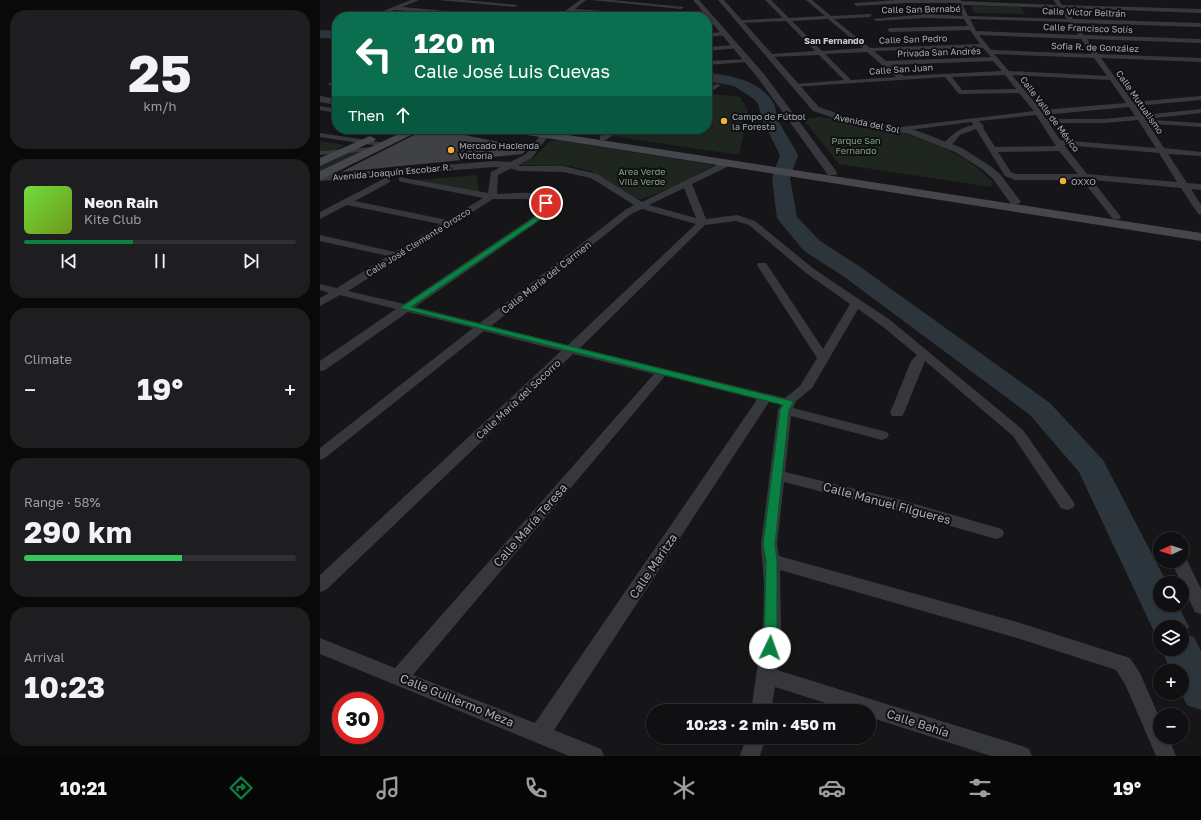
<!DOCTYPE html>
<html lang="en">
<head>
<meta charset="utf-8">
<style>
	:root { --surface:#101012; --page:#1e1e20; --text:#f1f3f6; --muted:#9c9d9f; --line:#303032; --accent:#0b8043 }
	body { margin:0; font-family:"Golos Text",sans-serif; background:var(--page); color:var(--text); height:100vh; display:flex; flex-direction:column; font-size:15px; white-space:nowrap }
	* { box-sizing:border-box; margin:0 }
	p { font-size:13px; color:var(--muted) }
	.icon { flex:none; width:22px; height:22px; fill:none; stroke:currentColor; stroke-width:2; stroke-linecap:round; stroke-linejoin:round }
	.map { position:relative; flex:1; overflow:hidden }
	.panel { display:flex; flex-direction:column; gap:10px; padding:10px; background:#09090a; width:320px }
	.panel>* { flex:none }
	.hud { position:absolute; left:12px; top:12px; width:380px; height:122px; border-radius:16px; box-shadow:0 1px 3px #0004,0 0 0 1px var(--line); background:#0b6e4f; color:#fff; overflow:hidden }
	.needle { width:26px; rotate:266deg }
	.fabs { position:absolute; left:833px; top:532px; display:grid; gap:8px }
	.fabs a { display:grid; place-items:center; width:36px; height:36px; border-radius:50%; background:var(--surface); box-shadow:0 1px 3px #0004,0 0 0 1px var(--line); font-size:20px }
	.speed { position:absolute; left:12px; top:692px; display:flex; gap:8px; font-size:20px; font-weight:700; text-align:center }
	.speed>* { display:grid; place-content:center; width:52px; height:52px; border-radius:50%; background:var(--surface); box-shadow:0 1px 3px #0004,0 0 0 1px var(--line); line-height:1 }
	.speed .limit { border:6px solid #d22; background:#fff; color:#111 }
	.pin { position:absolute; display:grid; place-items:center; width:34px; height:34px; color:#fff; margin:-17px; border:2px solid #fff; border-radius:50%; box-shadow:0 1px 4px #0007 }
	.me { position:absolute; width:44px; margin:-22px; rotate:3deg; stroke-linejoin:round; filter:drop-shadow(0 0 3px #0008) }
	.turn { display:flex; align-items:center; gap:14px; height:84px; padding:0 16px; font-size:18px }
	.turn .icon { width:52px; height:52px; stroke-width:2.5 }
	.turn b { display:block; font-size:28px; line-height:34px }
	.then { display:flex; align-items:center; height:38px; padding:0 16px; background:#0003; gap:8px; font-size:15px }
	.big { font-size:30px; font-weight:700; line-height:1.1 }
	.panel .widget { flex:1; display:flex; flex-direction:column; justify-content:center; gap:6px; min-width:0; padding:0 14px; border-radius:16px; background:var(--page) }
	.panel .dial { align-items:center; gap:0 }
	.dial b { font-size:52px; line-height:1 }
	.song { display:flex; align-items:center; gap:12px }
	.cover { width:48px; height:48px; border-radius:6px; background:linear-gradient(135deg,hsl(100 70% 55%),hsl(80 70% 35%)) }
	.played { height:4px; border-radius:2px; background:linear-gradient(90deg,var(--accent) 40%,var(--line) 40%) }
	.keys { display:flex; justify-content:space-around; direction:ltr }
	.heat { display:flex; justify-content:space-between; align-items:center; font-size:22px; direction:ltr }
	.charge { height:6px; border-radius:3px; background:linear-gradient(90deg,#34c759 58%,var(--line) 0) }
	.trip { position:absolute; left:326px; top:704px; width:230px; height:40px; border-radius:20px; background:var(--surface); box-shadow:0 1px 3px #0004,0 0 0 1px var(--line); font-weight:700; line-height:40px; text-align:center }
	.tab-bar { display:flex; height:64px; justify-content:space-around; align-items:center; background:#060607; color:var(--muted) }
	.tab-bar .icon { width:28px; height:28px }
	.tab-bar .current { color:var(--accent) }
	.tab-bar b { font-size:18px; color:var(--text) }
	main { display:flex; flex:1; min-height:0 }
	.map>svg:first-child { display:block }
	.green { fill:#1e261f }
	.lines { fill:none; stroke-linecap:round; stroke-linejoin:round }
	.river { fill:#2c353c; fill-rule:evenodd }
	.building { fill:#404145 }
	.minor { fill:#37383d; fill-rule:evenodd }
	.tertiary { fill:#37383d; fill-rule:evenodd }
	.secondary { fill:#45474d; fill-rule:evenodd }
	.route { fill:#0b8043; stroke:#07532c }
	.poi-dot { fill:#f2b134; stroke:#111113; stroke-width:1.5 }
	.labels { text-anchor:middle; dominant-baseline:central; stroke-width:4; stroke-linejoin:round; paint-order:stroke }
	.far-street-label { font-size:9px; fill:#a8adb8; stroke:#111113 }
	.far-neighbourhood-label { font-size:9px; font-weight:bold; fill:#c9ccd4; stroke:#111113 }
	.far-poi-label { font-size:9px; fill:#a8adb8; stroke:#111113; text-anchor:start }
	.far-park-label { font-size:9px; fill:#7fa381; stroke:#111113 }
	.street-label { font-size:10px; fill:#a8adb8; stroke:#111113 }
	.near-street-label { font-size:12px; fill:#a8adb8; stroke:#111113 }
</style>
</head>
<body>
<main>
<section class="panel">
<div class="widget dial"><b>25</b><p>km/h</p></div>
<div class="widget">
<div class="song"><i class="cover"></i><div><b>Neon Rain</b><p>Kite Club</p></div></div>
<div class="played"></div>
<div class="keys"><svg class="icon" aria-label="previous" viewBox="0 0 24 24"><path d="M18 5L8 12l10 7zM5 5v14"/></svg><svg class="icon" aria-label="pause" viewBox="0 0 24 24"><path d="M8 5v14M16 5v14"/></svg><svg class="icon" aria-label="next" viewBox="0 0 24 24"><path d="M6 5l10 7-10 7zM19 5v14"/></svg></div>
</div>
<div class="widget"><p>Climate</p>
<div class="heat"><a>−</a><b class="big">19°</b><a>+</a></div>
</div>
<div class="widget"><p>Range · 58%</p><b class="big">290 km</b><div class="charge"></div></div>
<div class="widget"><p>Arrival</p><b class="big">10:23</b></div>
</section>
<div class="map">
<svg width="881" height="756" viewBox="0 0 881 756">
	<rect width="100%" height="100%" fill="#161618"/>
	<g class="green">
		<path d="M651,6L700,7L705,14L654,13Z"/>
		<path d="M393,94L420,97L428,111L419,155L292,136L301,129H387V98Z"/>
		<path d="M500,117C546,123 604,134 644,159C655,165 664,174 673,182L671,187L519,164L483,119Z"/>
		<path d="M237,140L394,165L356,186L320,200L270,171L250,166L198,165L215,157L229,142Z"/>
		<path d="M0,141L24,145L16,150L0,151Z"/>
		<path d="M46,152L0,173V165L25,153Z"/>
		<path d="M157,175L159,194L85,181Z"/>
	</g>
	<g class="lines">
		<g class="river">
			<path d="M0,30L17,31V39L0,38Z"/>
			<path d="M387,73C410,75 439,80 453,102C456,107 456,114 458,120C464,132 472,143 478,155L470,178L477,217L500,241L539,266L730,403L783,460L847,583H840V605H858L869,627L865,634L874,637L881,651V710L867,705L861,693L862,671H851L841,649H862V627H840V639L837,638L759,472L710,415L523,276L484,251L460,222L457,218L452,178L460,155L442,119L438,104L434,99L414,86L387,81Z"/>
		</g>
	</g>
	<path class="building" d="M106,129H115L209,148L202,154L21,172Z"/>
	<g class="lines">
		<g class="minor">
			<path d="M91,0H99L82,7L180,16L169,17L75,10L56,17H48Z"/>
			<path d="M118,0H144L198,5L195,7Z"/>
			<path d="M260,0H266L255,9L329,14L386,11L389,13L386,15L321,17L251,12L243,17H237Z"/>
			<path d="M271,0H293L364,7L361,9Z"/>
			<path d="M445,0H451L469,18L505,16L486,0H492L511,16L552,14L550,17L514,19L550,48L660,44L650,30L570,32L567,30L570,28L648,26L644,19L605,18L556,21L553,19L605,14L643,16L637,3H586L536,6L534,3L577,0H641V1L737,5L733,0H739L742,5L881,9V13L744,8L753,19L881,23V27L755,23L764,35L881,39V43L767,39L778,54L881,58V62L781,58L813,102L881,96V100L816,106L822,115L881,109V113L825,119L844,148L881,152V156L848,154L867,183L881,184V190L871,189L881,205V215L878,214L861,188L772,180L801,217L799,219H793L762,180H695L685,176L656,129L640,135L630,147H624L623,145C631,134 640,128 653,125L652,122L581,131L577,129L581,127L714,111L699,93L640,94L638,93L625,77L474,87L473,86L476,84L524,80L499,55L449,57L448,56L451,54L495,51L466,21L420,23L422,20L463,18ZM643,5L739,8L747,19L648,16ZM508,19L543,48L502,51L472,21ZM650,19L749,22L758,35L656,31ZM659,35L761,39L772,54L671,50ZM663,48L671,57L566,61L554,51ZM547,52L576,77L531,80L505,54ZM674,54L774,58L787,76L689,71ZM673,61L682,71L584,76L570,65ZM685,75L696,89L642,90L632,77ZM692,75L790,80L806,103L721,110ZM809,107L815,116L784,119H726L723,115ZM716,115L736,146L675,147L663,128L664,126L659,121ZM818,120L836,148L740,140L729,123H784ZM744,145L839,153L857,182L767,174ZM739,151L758,174H696L691,172L678,152Z"/>
			<path d="M395,21L397,24L387,26V22Z"/>
			<path d="M405,32L407,35L387,37V33Z"/>
			<path d="M416,45L419,47L418,48L387,51V47Z"/>
			<path d="M429,59L430,60L427,62L387,65V61Z"/>
			<path d="M11,82H17V86L9,85L8,84Z"/>
			<path d="M396,84L401,85L387,95V90Z"/>
			<path d="M0,106L17,109V113L0,110Z"/>
			<path d="M832,120L881,123V127L835,124L831,122Z"/>
			<path d="M292,129H301L286,140H280V136Z"/>
			<path d="M0,133L66,143L70,145L66,147L0,137Z"/>
			<path d="M222,133L229,135L212,158L178,175L177,194C194,194 218,188 231,203V209L225,217L95,307L160,323L305,210L314,205L271,178L243,172L199,171L196,170V166H243L277,174L322,202L405,161H411V165L372,184L386,219L417,215L435,221L494,269L570,320L703,430L755,504L753,508L747,510L741,508L693,436L605,361L584,413L582,416H572L570,413L591,361L597,355L562,326L538,309L492,388L476,401L473,408L567,432L569,435L567,438L562,440L471,416L465,472L581,500L682,529L684,533L682,537L676,539L581,512L464,482L457,544L459,556L697,622L810,658L820,673L840,719V737H848L856,756H836L805,684L796,670L697,638L460,570L461,628L457,670L702,746L709,749L712,756H671L549,717V711H531L455,687L451,711H431L443,628L444,584L441,544L458,410L461,405L449,402L234,730L281,749L284,756H249L0,654V638L75,668L334,374L253,354L6,590L0,592V575L241,351L164,331L5,458L0,460V448L153,328L88,312L5,370L0,371V361L76,309L20,295L0,306V298L9,293L0,290V284L17,288L68,256L0,241V235L75,252L120,224L27,205L0,219V212L67,177L70,178V182L35,201L127,220L163,198L82,182L79,181V177L168,193L171,172L206,154ZM364,188L376,218L329,205ZM173,199H206L221,204V209L219,213L84,304L28,291ZM322,209L376,224L248,345L171,326L311,214ZM416,221L429,225L486,273L530,304L503,349L446,263H438L437,265L497,358L480,386L465,398L260,348L385,225ZM345,376L436,399V401L215,723L93,675Z"/>
			<path d="M54,147H57V151L0,155V151Z"/>
			<path d="M862,556H865L881,589V614L875,612L851,561H862Z"/>
			<path d="M426,737H446L440,756H420Z"/>
		</g>
		<g class="tertiary">
			<path d="M373,0H379L444,74L516,171L517,173L516,175H508L438,78Z"/>
			<path d="M398,0H404L499,107L522,115L595,130L642,148L669,165L681,175L701,202L695,205L691,204L673,179L662,169L635,152L589,134L520,120L493,111Z"/>
			<path d="M0,96L17,99V105L0,102Z"/>
			<path d="M174,161L192,162L204,168L199,171L190,168L174,167L0,181V175Z"/>
		</g>
		<g class="secondary">
			<path d="M89,129H103L0,180V171Z"/>
			<path d="M183,129H209L881,233V241L188,132Z"/>
			<path d="M50,136L56,139L54,141L0,166V158Z"/>
		</g>
	</g>
	<path class="route" d="M224,201L230,203V209L225,216L91,307L472,401L473,403L469,410L455,544L457,561V648L455,652L450,653L445,652L444,648L446,561L443,544L460,410L463,405L80,308L220,214L223,209Z"/>
	<g class="poi-dot">
		<circle cx="404" cy="121" r="4"/>
		<circle cx="131" cy="150" r="4"/>
		<circle cx="743" cy="181" r="4"/>
	</g>
	<g class="labels">
		<g class="far-street-label">
			<text transform="translate(601 9) rotate(-1)">Calle San Bernabé</text>
			<text transform="translate(764 12) rotate(2)">Calle Víctor Beltrán</text>
			<text transform="translate(768 28) rotate(2)">Calle Francisco Solís</text>
			<text transform="translate(593 39) rotate(-2)">Calle San Pedro</text>
			<text transform="translate(775 47) rotate(2)">Sofia R. de González</text>
			<text transform="translate(619 52) rotate(-2)">Privada San Andrés</text>
			<text transform="translate(581 69) rotate(-4)">Calle San Juan</text>
			<text transform="translate(820 102) rotate(55)">Calle Mutualismo</text>
			<text transform="translate(730 114) rotate(53)">Calle Valle de México</text>
			<text transform="translate(547 123) rotate(12)">Avenida del Sol</text>
			<text transform="translate(72 172) rotate(-5)">Avenida Joaquín Escobar R.</text>
			<text transform="translate(98 242) rotate(-32)">Calle José Clemente Orozco</text>
		</g>
		<g class="far-neighbourhood-label">
			<text x="514" y="40">San Fernando</text>
		</g>
		<g class="far-poi-label">
			<text x="412" y="116">Campo de Fútbol<tspan x="412" dy="10">la Foresta</tspan></text>
			<text x="139" y="145">Mercado Hacienda<tspan x="139" dy="10">Victoria</tspan></text>
			<text x="751" y="181">OXXO</text>
		</g>
		<g class="far-park-label">
			<text x="536" y="140">Parque San<tspan x="536" dy="10">Fernando</tspan></text>
			<text x="322" y="171">Area Verde<tspan x="322" dy="10">Villa Verde</tspan></text>
		</g>
		<g class="street-label">
			<text transform="translate(226 277) rotate(-38)">Calle María del Carmen</text>
			<text transform="translate(198 399) rotate(-43)">Calle María del Socorro</text>
		</g>
		<g class="near-street-label">
			<text transform="translate(567 503) rotate(15)">Calle Manuel Filgueres</text>
			<text transform="translate(210 525) rotate(-49)">Calle María Teresa</text>
			<text transform="translate(333 566) rotate(-56)">Calle Maritza</text>
			<text transform="translate(137 700) rotate(22)">Calle Guillermo Meza</text>
			<text transform="translate(598 723) rotate(18)">Calle Bahía</text>
		</g>
	</g>
</svg>
<div class="fabs">
<a><svg class="needle" viewBox="-14 -14 28 28"><path d="M0-13l5 13h-10z" fill="#e53935"/><path d="M0 13l5-13h-10z" fill="#9c9d9f"/></svg></a>
<a><svg class="icon" aria-label="search" viewBox="0 0 24 24"><circle cx="10" cy="10" r="6"/><path d="M15 15l6 6"/></svg></a>
<a><svg class="icon" aria-label="layers" viewBox="0 0 24 24"><path d="M12 4l9 5-9 5-9-5zM3 14l9 5 9-5"/></svg></a>
<a>+</a>
<a>−</a>
</div>
<div class="speed"><div class="limit">30</div></div>
<div class="pin" style="left:226px;top:203px;background:#d93025"><svg class="icon" aria-label="arrive" viewBox="0 0 24 24"><path d="M6 21V4h12l-3 4 3 4H6"/></svg></div>
<svg class="me" style="left:450px;top:648px" viewBox="-20 -20 40 40"><circle r="19" fill="#fff"/><path d="M0-13L10 11 0 6-10 11z" fill="#0b8043"/></svg>
<div class="trip">10:23 · 2 min · 450 m</div>
<div class="hud">
<div class="turn"><svg class="icon" aria-label="left" viewBox="0 0 24 24"><path d="M17 20v-9H6M10 6l-5 5 5 5"/></svg><div><b>120 m</b>Calle José Luis Cuevas</div></div>
<div class="then">Then<svg class="icon" aria-label="ahead" viewBox="0 0 24 24"><path d="M12 20V5M6 11l6-6 6 6"/></svg></div>
</div>
</div>
</main>
<nav class="tab-bar">
<b>10:21</b>
<svg class="icon current" aria-label="directions" viewBox="0 0 24 24"><path d="M12 3l9 9-9 9-9-9zM9 14v-3h6M13 9l2 2-2 2"/></svg>
<svg class="icon" aria-label="music" viewBox="0 0 24 24"><path d="M9 18V5l10-2v13"/><circle cx="6" cy="18" r="3"/><circle cx="16" cy="16" r="3"/></svg>
<svg class="icon" aria-label="phone" viewBox="0 0 24 24"><path d="M5 4h4l2 5-3 2q2 4 5 5l2-3 5 2v4C11 20 4 13 5 4z"/></svg>
<svg class="icon" aria-label="climate" viewBox="0 0 24 24"><path d="M12 3v18M4 7l16 10M4 17L20 7"/></svg>
<svg class="icon" aria-label="car" viewBox="0 0 24 24"><path d="M5 17H2v-5l4-1 3-4h7l3 4 3 1v5h-3M9 17h6M6 11h13"/><circle cx="7" cy="17" r="2"/><circle cx="17" cy="17" r="2"/></svg>
<svg class="icon" aria-label="filters" viewBox="0 0 24 24"><path d="M4 7h16M4 17h16"/><circle cx="9" cy="7" r="2"/><circle cx="15" cy="17" r="2"/></svg>
<b>19°</b>
</nav>
</body>
</html>
